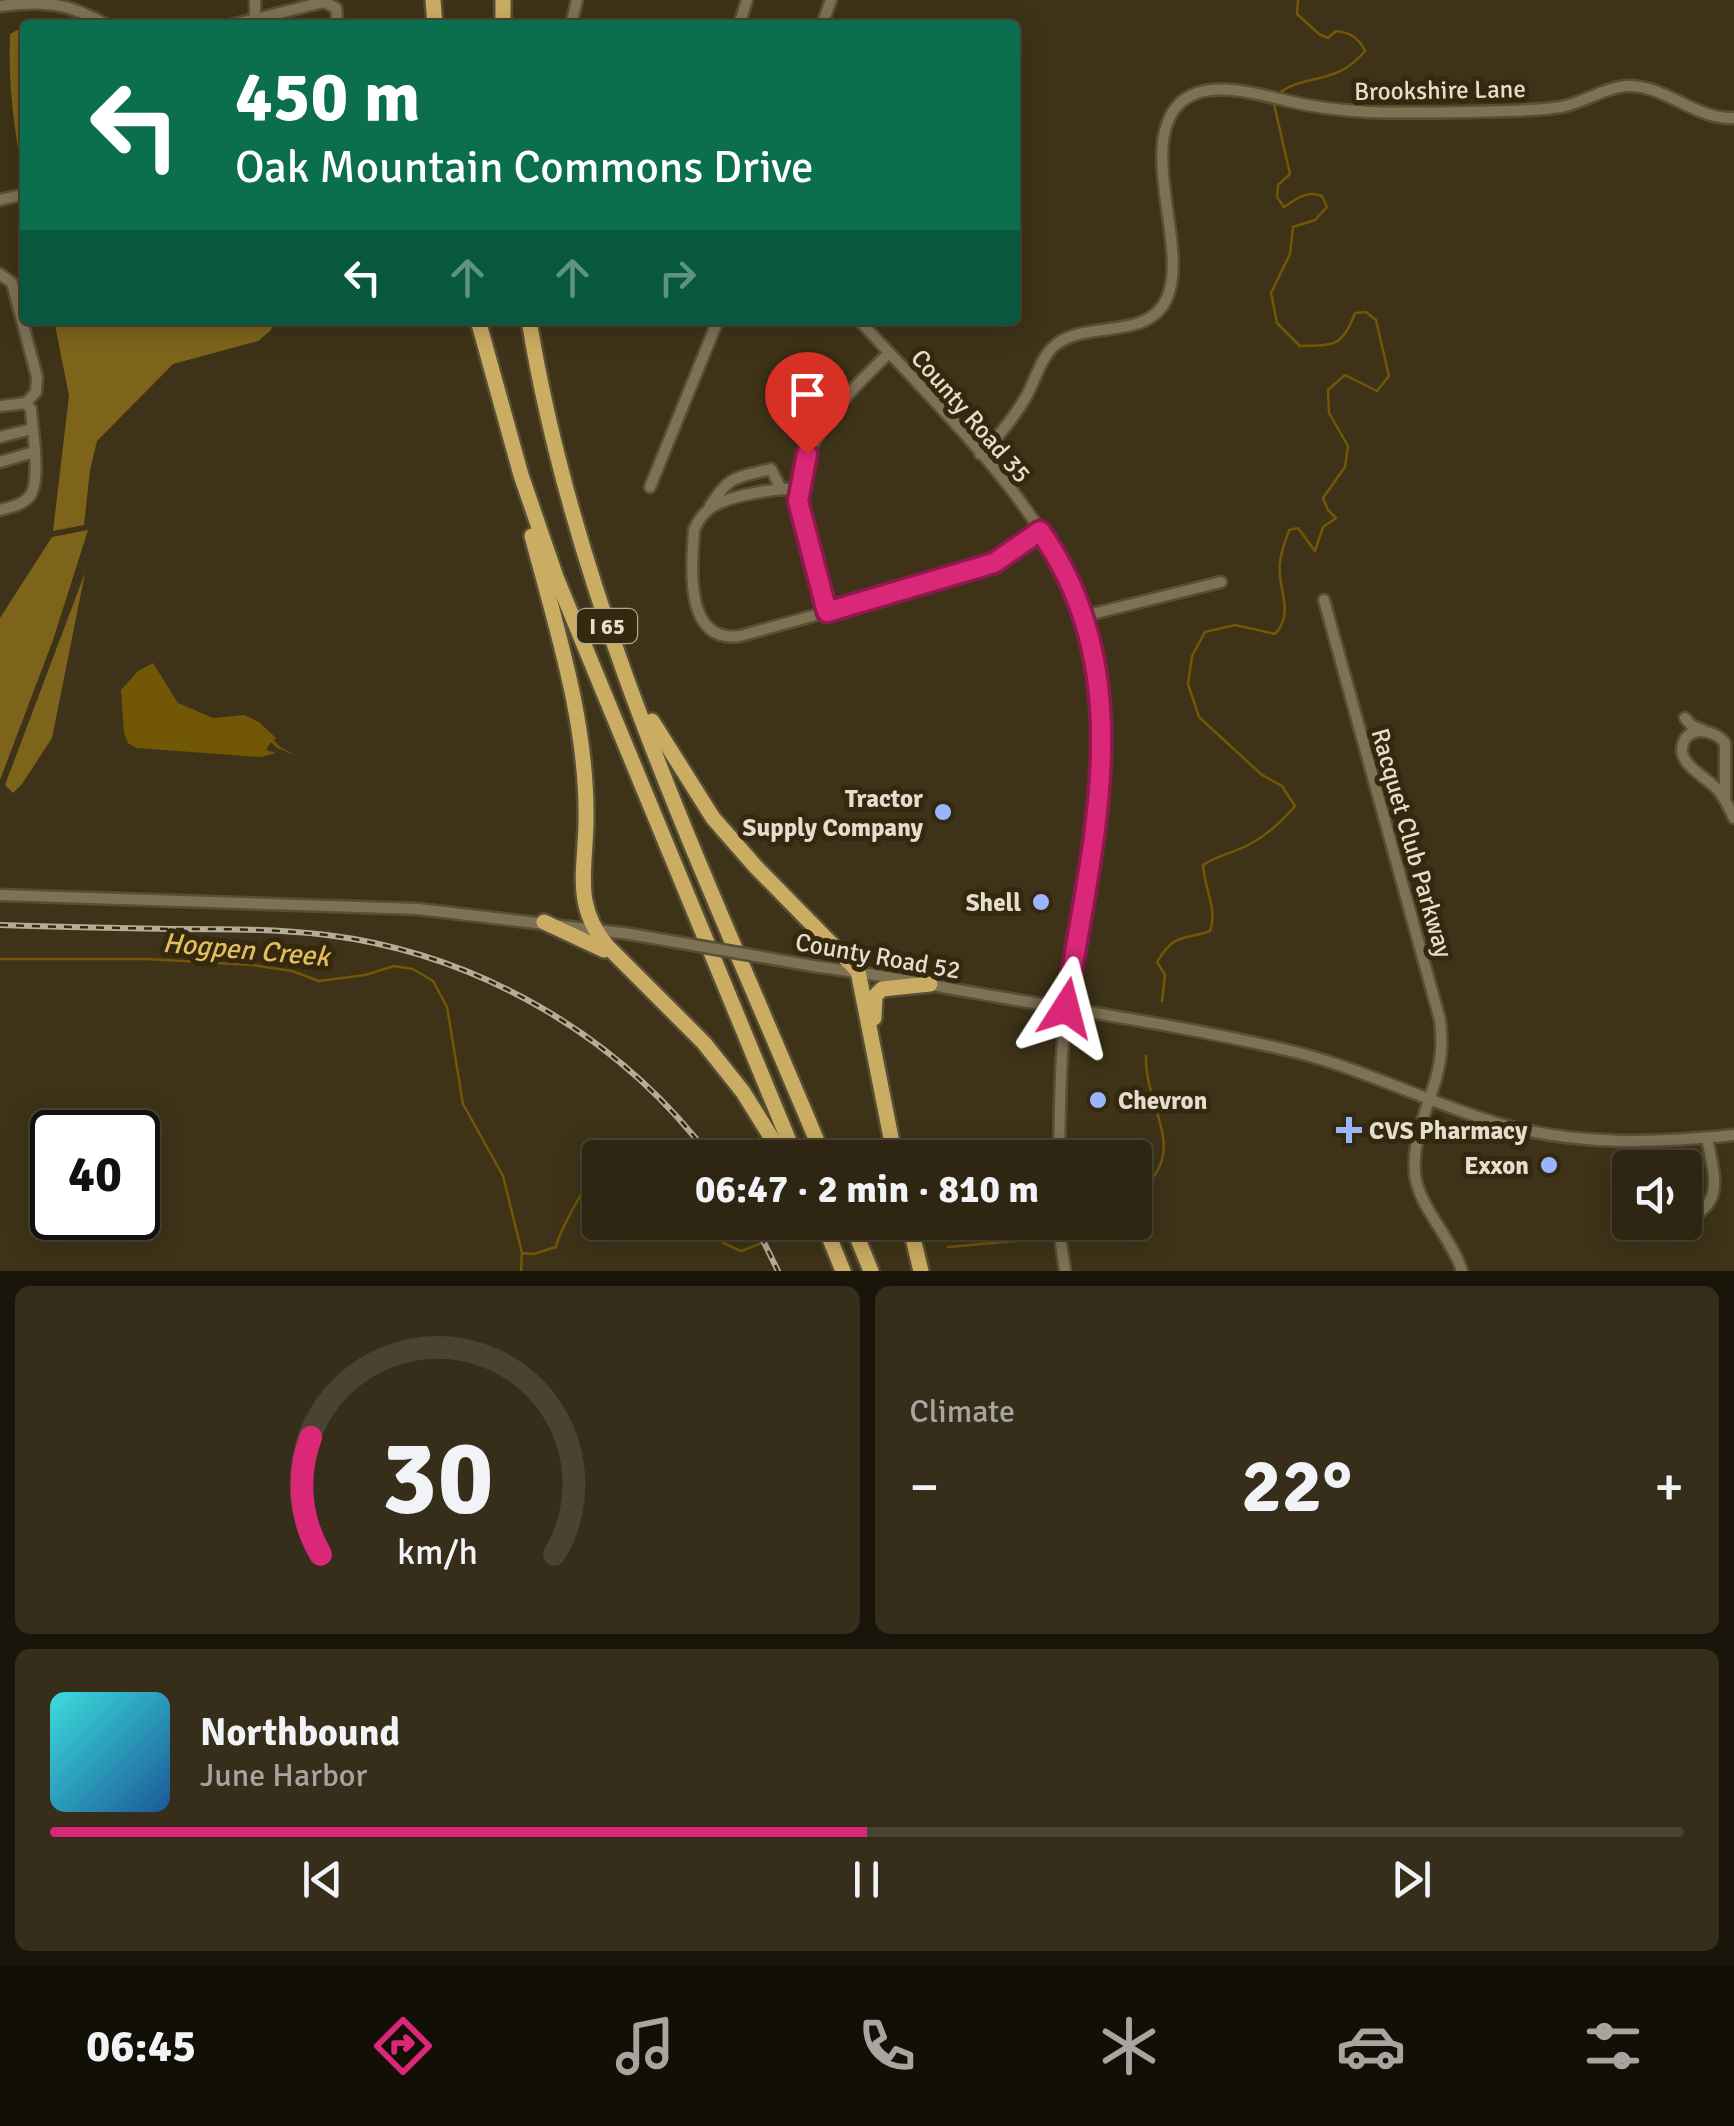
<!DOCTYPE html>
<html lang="en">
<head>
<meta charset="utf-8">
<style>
	:root { --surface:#2e2612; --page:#362e1b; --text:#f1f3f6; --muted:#a7a59f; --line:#494332; --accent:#db2777 }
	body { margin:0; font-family:Signika,sans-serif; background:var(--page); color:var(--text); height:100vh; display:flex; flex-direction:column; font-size:38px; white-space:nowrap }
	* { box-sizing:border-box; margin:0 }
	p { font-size:32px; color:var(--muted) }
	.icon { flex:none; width:55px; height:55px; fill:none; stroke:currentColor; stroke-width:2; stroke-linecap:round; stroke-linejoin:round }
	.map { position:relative; height:1271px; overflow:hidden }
	.side { display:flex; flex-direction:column; gap:15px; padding:15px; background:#19150a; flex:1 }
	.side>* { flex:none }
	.hud { position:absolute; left:20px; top:20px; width:1000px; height:305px; border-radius:10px; box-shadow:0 5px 25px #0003,0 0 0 2px var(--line); background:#0b6e4f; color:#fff; overflow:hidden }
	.controls { position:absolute; left:1612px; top:1150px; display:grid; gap:20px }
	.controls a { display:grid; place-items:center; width:90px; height:90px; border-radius:10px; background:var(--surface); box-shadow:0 5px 25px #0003,0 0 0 2px var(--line); font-size:50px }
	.speed { position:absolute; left:30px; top:1110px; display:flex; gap:20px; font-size:50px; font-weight:700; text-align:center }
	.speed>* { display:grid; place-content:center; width:130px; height:130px; border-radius:50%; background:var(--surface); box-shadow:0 5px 25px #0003,0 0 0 2px var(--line); line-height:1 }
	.speed .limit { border:5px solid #111; border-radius:15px; background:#fff; color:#111 }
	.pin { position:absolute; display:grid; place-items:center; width:85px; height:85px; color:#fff; margin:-102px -42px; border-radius:50% 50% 50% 0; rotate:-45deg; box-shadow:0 0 10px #0007 }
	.pin .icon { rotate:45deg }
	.me { position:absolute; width:110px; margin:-55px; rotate:9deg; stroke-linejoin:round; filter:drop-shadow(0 0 8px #0008) }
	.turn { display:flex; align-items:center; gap:35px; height:210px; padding:0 50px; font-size:45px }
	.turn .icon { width:130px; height:130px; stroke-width:2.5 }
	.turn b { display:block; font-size:70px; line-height:85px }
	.lanes { display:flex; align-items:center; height:95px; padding:0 50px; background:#0003; justify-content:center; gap:50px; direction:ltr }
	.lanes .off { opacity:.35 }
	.big { font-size:75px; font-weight:700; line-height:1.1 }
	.side .widget { flex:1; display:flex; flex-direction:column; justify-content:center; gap:15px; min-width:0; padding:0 35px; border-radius:15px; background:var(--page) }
	.side .dial { align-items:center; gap:0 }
	.dial svg { height:260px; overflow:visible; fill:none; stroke:var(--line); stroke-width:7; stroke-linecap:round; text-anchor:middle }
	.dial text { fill:var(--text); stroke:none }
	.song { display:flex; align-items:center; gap:30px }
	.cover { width:120px; height:120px; border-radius:15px; background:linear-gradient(135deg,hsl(180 70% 55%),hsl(210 70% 35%)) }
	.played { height:10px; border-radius:5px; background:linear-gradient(90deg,var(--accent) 50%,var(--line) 50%) }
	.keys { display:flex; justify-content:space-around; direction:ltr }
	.heat { display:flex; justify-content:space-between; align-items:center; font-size:55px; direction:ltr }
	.side .tiles { flex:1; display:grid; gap:15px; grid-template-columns:1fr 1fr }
	.widget:last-child { grid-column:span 2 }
	.trip { position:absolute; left:582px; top:1140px; width:570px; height:100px; border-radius:10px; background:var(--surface); box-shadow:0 5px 25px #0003,0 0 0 2px var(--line); font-weight:700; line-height:100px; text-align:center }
	.tab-bar { display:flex; height:160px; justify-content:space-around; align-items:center; background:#120f07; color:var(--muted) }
	.tab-bar .icon { width:70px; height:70px }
	.tab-bar .current { color:var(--accent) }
	.tab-bar b { font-size:45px; color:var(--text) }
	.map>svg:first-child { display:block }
	.forest { fill:#7e641b }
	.water { fill:#715706 }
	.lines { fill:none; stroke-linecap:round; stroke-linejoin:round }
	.stream { stroke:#715706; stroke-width:2.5 }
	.minor-casing { stroke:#574e36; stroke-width:15 }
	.highway-casing { stroke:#574e36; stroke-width:20 }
	.minor { stroke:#7e7255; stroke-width:10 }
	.highway { stroke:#caac62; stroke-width:15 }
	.rail-casing { stroke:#b5ad9a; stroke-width:6 }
	.rail { stroke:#34290e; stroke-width:2.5; stroke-dasharray:8; stroke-linecap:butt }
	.minor-bridge-casing { stroke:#574e36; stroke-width:15; stroke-linecap:butt }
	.minor-bridge { stroke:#7e7255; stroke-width:10 }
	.route-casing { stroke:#8e194d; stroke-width:25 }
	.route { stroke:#db2777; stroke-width:18 }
	.poi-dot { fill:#9ab5fd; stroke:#34290e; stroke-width:4 }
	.labels { text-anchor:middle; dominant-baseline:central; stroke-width:10; stroke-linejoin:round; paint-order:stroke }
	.shield { fill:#34290e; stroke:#b0a894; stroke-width:2.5 }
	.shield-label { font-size:22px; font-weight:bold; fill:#e5dece }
	.street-label { font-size:25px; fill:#e5dece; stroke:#34290e }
	.poi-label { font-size:25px; font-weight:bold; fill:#e5dece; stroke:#34290e; text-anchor:end }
	.water-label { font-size:28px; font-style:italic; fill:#e4be5d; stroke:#34290e }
</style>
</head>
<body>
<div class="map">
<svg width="1734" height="1271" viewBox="0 0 1734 1271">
	<rect width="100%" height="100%" fill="#3e3318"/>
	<g class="forest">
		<path d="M25,26V183C14,134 8,85 10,34Z"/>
		<path d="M54,320H273L271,330L258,341L173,364L97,441L90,470L84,525L53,531L69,396Z"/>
		<path d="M88,530L53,640L0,780V618L52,537Z"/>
		<path d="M85,573L52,738L22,784L13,793L5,785Z"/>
	</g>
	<path class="water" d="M153,663L178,703L213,718L244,715L259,722L276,738L274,740L280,747L297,756L277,748L271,742L266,750L276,753L261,757L136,748L128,743L124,733L121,690L138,671Z"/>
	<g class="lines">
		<g class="stream">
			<path d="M1279,93C1306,73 1336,86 1365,51C1358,37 1351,33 1336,31L1328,38L1319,34L1297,14L1298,0"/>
			<path d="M0,959H147L253,965L292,971L319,981L365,975L394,966L413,969L433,981L447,1007L463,1104L503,1176L522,1253L534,1254L556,1247C558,1235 584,1185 594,1177L600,1181"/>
			<path d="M1162,1001L1165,975L1157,962C1175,932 1182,941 1210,931C1218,910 1204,887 1203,865C1218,855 1234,853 1250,844C1267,835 1282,821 1295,806L1282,786L1262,775L1199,717L1188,684L1192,656L1205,632L1235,625L1275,634C1296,611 1276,588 1280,562C1281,551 1286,540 1289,530L1298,528L1315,551L1323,527L1336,518L1328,510L1323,498L1345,467L1348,446L1329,413L1328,390L1345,375L1377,391L1389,376L1376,320L1366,312L1355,313C1342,347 1335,345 1300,346L1277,323L1271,293L1290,254L1293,227L1315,220L1327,207L1322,196C1307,190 1296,199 1284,207L1277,197L1278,185L1290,174L1274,104"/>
			<path d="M1135,1195C1193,1151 1145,1113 1146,1056"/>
			<path d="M706,1222L723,1243L741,1251L791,1232"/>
			<path d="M1067,1235L1089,1222"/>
			<path d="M948,1247L1050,1238"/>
			<path d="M521,1271L522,1253"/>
		</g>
		<g class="minor-casing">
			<g id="minor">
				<path d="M255,0V24"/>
				<path d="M0,6C43,0 69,3 107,25"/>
				<path d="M231,25L324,2L336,8L338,25"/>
				<path d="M571,25L577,0"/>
				<path d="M739,25L747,0"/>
				<path d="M822,25L831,0"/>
				<path d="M0,200L25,194"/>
				<path d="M0,274L12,283L37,377L36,392L26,403"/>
				<path d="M859,320C925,393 1011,473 1058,560C1134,697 1091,852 1068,998C1060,1051 1060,1104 1059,1158"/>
				<path d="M0,406L26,403L31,409C32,429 42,482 29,497C22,505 11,507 0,510"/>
				<path d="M0,437L32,429"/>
				<path d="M980,454C998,438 1015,416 1027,395C1036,378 1042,354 1058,343C1089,321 1149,340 1167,298C1189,249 1138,149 1178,105C1204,77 1257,94 1288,101C1346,115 1403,113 1462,112C1495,111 1528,112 1561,107C1583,103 1603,88 1626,86C1665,84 1695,120 1734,118"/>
				<path d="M0,462L34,452"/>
				<path d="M650,487L718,320"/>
				<path d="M800,489C780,487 723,496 708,510C702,515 697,523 694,530C692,565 683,644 740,636L968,573L995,563L1040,531"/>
				<path d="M710,506C730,474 737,478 771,469L780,487"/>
				<path d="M1324,600L1440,1020C1441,1030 1442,1041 1441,1051C1438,1093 1411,1128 1415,1173C1417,1205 1452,1238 1462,1271"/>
				<path d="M827,612C819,583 798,528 798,500C799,440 849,391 889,353"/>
				<path d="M1084,616L1221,582"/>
				<path d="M1685,718L1691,725L1703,730"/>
				<path d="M1725,800V743C1715,729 1684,724 1682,749C1681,766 1708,778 1718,790C1725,798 1729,808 1734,818"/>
				<path d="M0,895L418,909L630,934"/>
				<path d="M819,967C880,974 939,987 999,997C1099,1014 1200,1029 1299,1053C1368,1071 1432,1104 1500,1124C1578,1146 1655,1143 1734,1135"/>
				<path d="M1685,1219C1727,1205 1713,1172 1707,1138"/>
				<path d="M1058,1222L1065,1271"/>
				<path d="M1622,1231L1675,1222"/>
			</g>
		</g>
		<g class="highway-casing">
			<g id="highway">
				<path d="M433,0L435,25"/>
				<path d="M503,0V25"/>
				<path d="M478,320L521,475L556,577L796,1158"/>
				<path d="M529,320C577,614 711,885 824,1158"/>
				<path d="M532,536C557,630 588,725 586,823C585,873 573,906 608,947L704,1043L743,1092L784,1158"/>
				<path d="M652,721L713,818L755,866L858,971L895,1158"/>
				<path d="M544,922L604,950"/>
				<path d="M874,1018L875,996L882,989L930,984"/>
				<path d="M823,1222L843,1271"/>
				<path d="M851,1222L871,1271"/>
				<path d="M909,1222L921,1271"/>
			</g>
		</g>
		<use href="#minor" class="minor"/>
		<use href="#highway" class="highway"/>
		<g class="rail-casing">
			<g id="rail">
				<path d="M0,925C58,927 117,928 175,929C225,929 276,929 327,935C478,954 620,1036 711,1158"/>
				<path d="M754,1222L778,1271"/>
			</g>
		</g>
		<use href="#rail" class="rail"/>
		<g class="minor-bridge-casing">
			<path id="minor-bridge" d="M630,934L819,967"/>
		</g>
		<use href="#minor-bridge" class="minor-bridge"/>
	</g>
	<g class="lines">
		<g class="route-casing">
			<path id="route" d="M807,454L798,501L827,612L994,563L1040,531C1143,677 1090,847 1066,1008"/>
		</g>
		<use href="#route" class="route"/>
	</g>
	<g class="poi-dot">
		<circle cx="943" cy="812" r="10"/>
		<circle cx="1041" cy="902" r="10"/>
		<circle cx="1098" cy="1100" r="10"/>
		<path d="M1344 1115h10v10h10v10h-10v10h-10v-10h-10v-10h10z"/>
		<circle cx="1549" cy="1165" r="10"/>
	</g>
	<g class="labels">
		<rect class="shield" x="577" y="609" width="60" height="34" rx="8"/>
		<g class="shield-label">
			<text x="607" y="626">I 65</text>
		</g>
		<g class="street-label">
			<text transform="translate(1440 90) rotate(-1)">Brookshire Lane</text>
			<text transform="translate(971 416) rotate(49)">County Road 35</text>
			<text transform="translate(1412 843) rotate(74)">Racquet Club Parkway</text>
			<text transform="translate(878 956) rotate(10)">County Road 52</text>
		</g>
		<g class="poi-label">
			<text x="923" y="798">Tractor<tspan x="923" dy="29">Supply Company</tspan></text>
			<text x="1021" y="902">Shell</text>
			<text x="1118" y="1100" text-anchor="start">Chevron</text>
			<text x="1369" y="1130" text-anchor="start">CVS Pharmacy</text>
			<text x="1529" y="1165">Exxon</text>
		</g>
		<g class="water-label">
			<text transform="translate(246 950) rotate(5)">Hogpen Creek</text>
		</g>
	</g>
</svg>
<div class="controls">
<a><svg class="icon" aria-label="sound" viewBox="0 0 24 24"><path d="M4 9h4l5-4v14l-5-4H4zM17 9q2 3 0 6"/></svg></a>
</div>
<div class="speed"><div class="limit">40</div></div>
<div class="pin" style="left:807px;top:454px;background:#d93025"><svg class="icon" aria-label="arrive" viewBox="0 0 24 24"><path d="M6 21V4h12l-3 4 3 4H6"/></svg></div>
<svg class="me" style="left:1066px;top:1008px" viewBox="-20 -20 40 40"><path d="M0-17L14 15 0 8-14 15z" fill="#db2777" stroke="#fff" stroke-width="4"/></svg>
<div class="trip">06:47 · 2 min · 810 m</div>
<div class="hud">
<div class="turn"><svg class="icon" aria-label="left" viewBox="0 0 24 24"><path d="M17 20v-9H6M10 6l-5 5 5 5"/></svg><div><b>450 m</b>Oak Mountain Commons Drive</div></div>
<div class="lanes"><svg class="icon" aria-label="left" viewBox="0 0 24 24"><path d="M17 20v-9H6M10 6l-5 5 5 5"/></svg><svg class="icon off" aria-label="ahead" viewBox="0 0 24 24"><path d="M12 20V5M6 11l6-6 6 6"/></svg><svg class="icon off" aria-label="ahead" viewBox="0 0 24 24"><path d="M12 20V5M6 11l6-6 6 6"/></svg><svg class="icon off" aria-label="right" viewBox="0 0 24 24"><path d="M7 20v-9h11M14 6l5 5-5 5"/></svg></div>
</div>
</div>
<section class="side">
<div class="tiles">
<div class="widget dial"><svg viewBox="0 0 100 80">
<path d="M14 69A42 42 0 1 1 86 69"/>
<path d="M14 69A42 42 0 0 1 11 33" stroke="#db2777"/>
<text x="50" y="56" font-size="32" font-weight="700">30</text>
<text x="50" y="72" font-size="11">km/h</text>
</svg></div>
<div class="widget"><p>Climate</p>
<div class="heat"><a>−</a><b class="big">22°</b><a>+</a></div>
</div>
<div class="widget">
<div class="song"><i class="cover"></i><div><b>Northbound</b><p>June Harbor</p></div></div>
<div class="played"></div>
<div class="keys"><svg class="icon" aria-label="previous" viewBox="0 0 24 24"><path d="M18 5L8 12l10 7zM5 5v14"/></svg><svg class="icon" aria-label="pause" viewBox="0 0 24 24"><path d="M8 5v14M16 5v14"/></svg><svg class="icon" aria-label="next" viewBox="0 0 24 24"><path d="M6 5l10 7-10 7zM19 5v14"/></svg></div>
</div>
</div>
</section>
<nav class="tab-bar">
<b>06:45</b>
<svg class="icon current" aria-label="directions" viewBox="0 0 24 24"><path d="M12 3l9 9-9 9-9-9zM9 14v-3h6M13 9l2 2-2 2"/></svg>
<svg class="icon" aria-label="music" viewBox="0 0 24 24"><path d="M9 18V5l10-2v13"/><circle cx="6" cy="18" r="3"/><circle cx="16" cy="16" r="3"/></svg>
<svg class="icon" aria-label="phone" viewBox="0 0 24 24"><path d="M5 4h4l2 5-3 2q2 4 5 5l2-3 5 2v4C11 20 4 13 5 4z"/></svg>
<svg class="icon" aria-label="climate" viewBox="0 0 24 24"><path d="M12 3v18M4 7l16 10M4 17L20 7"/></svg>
<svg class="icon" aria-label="car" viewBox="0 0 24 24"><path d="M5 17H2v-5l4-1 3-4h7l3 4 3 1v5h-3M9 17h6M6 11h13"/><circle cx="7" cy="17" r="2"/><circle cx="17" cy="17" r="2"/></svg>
<svg class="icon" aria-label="filters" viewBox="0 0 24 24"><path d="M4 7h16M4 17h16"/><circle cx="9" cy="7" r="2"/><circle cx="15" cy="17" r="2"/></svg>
</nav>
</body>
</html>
